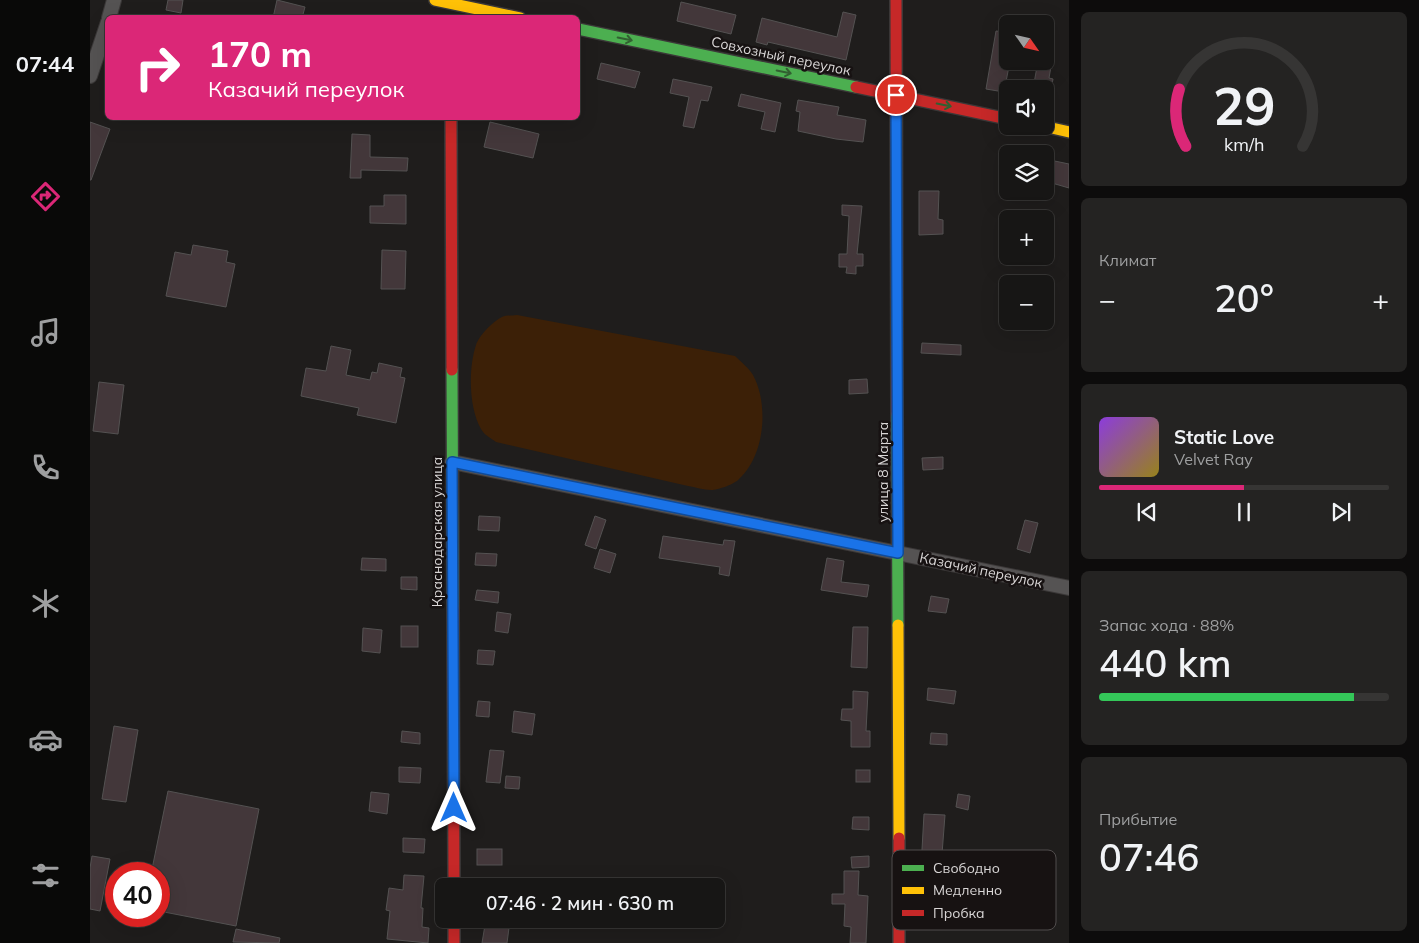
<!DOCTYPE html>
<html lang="ru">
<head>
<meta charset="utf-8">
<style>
	:root { --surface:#171615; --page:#242322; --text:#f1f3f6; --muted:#9e9fa0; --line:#363534; --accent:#db2777 }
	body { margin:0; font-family:Mulish,sans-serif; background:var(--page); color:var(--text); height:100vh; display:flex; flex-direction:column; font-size:19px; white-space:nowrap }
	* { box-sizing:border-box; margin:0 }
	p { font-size:16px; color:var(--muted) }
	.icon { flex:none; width:28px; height:28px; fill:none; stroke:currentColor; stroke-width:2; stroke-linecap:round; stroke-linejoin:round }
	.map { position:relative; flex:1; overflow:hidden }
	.sheet { display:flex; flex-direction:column; gap:12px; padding:12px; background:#0d0c0c; width:350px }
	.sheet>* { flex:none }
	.guide { position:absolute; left:15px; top:15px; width:475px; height:105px; border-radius:8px; box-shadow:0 5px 20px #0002,0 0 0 1px var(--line); background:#db2777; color:#fff; overflow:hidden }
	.needle { width:32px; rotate:124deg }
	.fabs { position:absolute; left:909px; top:15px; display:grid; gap:10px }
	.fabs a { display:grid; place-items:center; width:55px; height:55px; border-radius:8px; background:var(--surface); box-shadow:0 5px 20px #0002,0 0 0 1px var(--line); font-size:25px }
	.speed { position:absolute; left:15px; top:862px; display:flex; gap:10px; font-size:25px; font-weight:700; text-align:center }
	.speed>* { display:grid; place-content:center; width:65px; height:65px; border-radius:50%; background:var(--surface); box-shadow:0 5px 20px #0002,0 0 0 1px var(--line); line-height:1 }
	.speed .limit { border:8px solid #d22; background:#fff; color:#111 }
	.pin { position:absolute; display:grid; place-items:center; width:42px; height:42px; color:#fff; margin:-21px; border:2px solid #fff; border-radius:50%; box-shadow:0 1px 5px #0007 }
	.me { position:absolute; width:55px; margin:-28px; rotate:0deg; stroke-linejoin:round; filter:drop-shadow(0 0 4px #0008) }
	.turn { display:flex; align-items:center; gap:18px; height:105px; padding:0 20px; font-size:22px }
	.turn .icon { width:65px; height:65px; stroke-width:2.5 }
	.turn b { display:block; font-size:35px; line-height:42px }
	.big { font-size:38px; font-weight:600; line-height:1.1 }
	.sheet .card { flex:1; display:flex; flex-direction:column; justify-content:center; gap:8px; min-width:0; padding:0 18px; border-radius:8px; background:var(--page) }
	.sheet .dial { align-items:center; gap:0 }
	.dial svg { height:130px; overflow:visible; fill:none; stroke:var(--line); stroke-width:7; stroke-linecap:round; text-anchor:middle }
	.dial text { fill:var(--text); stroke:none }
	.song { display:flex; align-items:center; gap:15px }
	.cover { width:60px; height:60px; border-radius:8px; background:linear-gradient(135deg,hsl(270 70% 55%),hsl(50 70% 35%)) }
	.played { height:5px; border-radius:2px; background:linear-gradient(90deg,var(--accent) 50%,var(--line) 50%) }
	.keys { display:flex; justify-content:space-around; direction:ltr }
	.heat { display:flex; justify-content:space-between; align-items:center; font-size:28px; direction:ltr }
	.charge { height:8px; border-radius:4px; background:linear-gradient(90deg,#34c759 88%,var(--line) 0) }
	.trip { position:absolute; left:345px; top:878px; width:290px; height:50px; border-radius:8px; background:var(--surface); box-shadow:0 5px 20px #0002,0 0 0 1px var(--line); font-weight:600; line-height:50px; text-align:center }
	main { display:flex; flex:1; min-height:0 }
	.tab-bar { display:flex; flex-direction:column; width:90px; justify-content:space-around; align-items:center; background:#090908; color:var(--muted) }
	.tab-bar .icon { width:35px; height:35px }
	.tab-bar .selected { color:var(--accent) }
	.tab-bar b { font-size:22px; color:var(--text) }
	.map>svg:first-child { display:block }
	.green { fill:#3c2007 }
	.building { fill:#43373a; stroke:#545252 }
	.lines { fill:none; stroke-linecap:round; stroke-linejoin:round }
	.street-casing { stroke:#3b3838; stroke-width:16 }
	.fast-casing { stroke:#3b3838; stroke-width:14 }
	.slow-casing { stroke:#3b3838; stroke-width:14 }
	.jam-casing { stroke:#3b3838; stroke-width:14 }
	.street { stroke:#555353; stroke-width:14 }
	.fast { stroke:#4caf50; stroke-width:11 }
	.slow { stroke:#ffc107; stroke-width:11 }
	.jam { stroke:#c62828; stroke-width:11 }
	.oneway { stroke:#326031 }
	.route-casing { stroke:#114b97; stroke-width:12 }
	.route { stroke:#1a73e8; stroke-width:9 }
	.labels { text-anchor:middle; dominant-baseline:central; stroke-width:5; stroke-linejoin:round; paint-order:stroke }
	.street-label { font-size:14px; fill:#d9d6d6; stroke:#171212 }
	.key { fill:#171212; stroke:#514d4d; stroke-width:1 }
	.key-label { font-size:14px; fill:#d9d6d6 }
</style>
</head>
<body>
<main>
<nav class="tab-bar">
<b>07:44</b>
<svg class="icon selected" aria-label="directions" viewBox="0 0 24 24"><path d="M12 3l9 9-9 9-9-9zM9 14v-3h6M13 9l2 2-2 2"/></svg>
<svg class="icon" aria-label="music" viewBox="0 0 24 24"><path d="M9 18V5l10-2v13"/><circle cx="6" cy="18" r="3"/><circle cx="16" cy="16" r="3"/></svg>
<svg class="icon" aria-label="phone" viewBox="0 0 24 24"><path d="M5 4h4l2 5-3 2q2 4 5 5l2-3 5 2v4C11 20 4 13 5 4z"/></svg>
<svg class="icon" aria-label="climate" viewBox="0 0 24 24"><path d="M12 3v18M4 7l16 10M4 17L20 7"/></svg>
<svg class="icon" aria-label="car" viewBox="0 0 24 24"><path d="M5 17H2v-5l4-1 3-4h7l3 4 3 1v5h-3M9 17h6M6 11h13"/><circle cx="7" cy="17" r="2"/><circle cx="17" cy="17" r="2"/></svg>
<svg class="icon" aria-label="filters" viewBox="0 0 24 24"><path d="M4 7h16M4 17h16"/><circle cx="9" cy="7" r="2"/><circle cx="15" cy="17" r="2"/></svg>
</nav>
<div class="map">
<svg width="979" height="943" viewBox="0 0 979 943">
	<rect width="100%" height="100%" fill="#1f1d1c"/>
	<path class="green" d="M427,315L645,356C651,362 659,368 663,375C679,404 675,456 649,479C645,484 628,490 621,490C614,490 605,487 598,486L406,442C401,438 394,435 391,429C379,408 378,369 386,345C389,336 402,322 412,317C416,315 422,316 427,315Z"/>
	<g class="building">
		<path d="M78,0H93L91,13L76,10Z"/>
		<path d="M187,0L215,7L212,18H183Z"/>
		<path d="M591,2L646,15L641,34L587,21Z"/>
		<path d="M753,12L766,15L756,60L678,42L677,45L666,42L672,18L747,37Z"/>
		<path d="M906,31L915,32L911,61H920L914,92L896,89Z"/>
		<path d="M948,61H962L959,78L963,79L961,89H943Z"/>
		<path d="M511,63L550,72L545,88L507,79Z"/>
		<path d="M583,79L622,87L618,101L611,100L604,128L593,126L599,97L580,93Z"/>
		<path d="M651,94L691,103L685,132L671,129L675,112L648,106Z"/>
		<path d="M708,100L749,107L747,115L776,120L773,142L746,139L708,131L710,112L706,111Z"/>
		<path d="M0,122L20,129L1,180H0Z"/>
		<path d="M400,122L449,134L443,158L394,147Z"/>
		<path d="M262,134L280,135V157L318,158L317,171L271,170V178H260Z"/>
		<path d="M955,159L979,164V188L955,181Z"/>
		<path d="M829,191H849L848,219L853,220V234L829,235Z"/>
		<path d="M294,195H316V224L280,223V206H294Z"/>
		<path d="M752,205L772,206L767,254H773V266H766V274L756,273L757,267H749V254H757L759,216L752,215Z"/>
		<path d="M103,245L138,251L136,262L145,264L136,307L76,296L85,252L101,255Z"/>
		<path d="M292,250L316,251L315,289H291Z"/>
		<path d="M832,343L871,345V355L831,353Z"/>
		<path d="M241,346L261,350L256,375L280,380L282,372L287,373L289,363L312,368L310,377L315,378L306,423L267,415L269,408L211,396L216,368L236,371Z"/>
		<path d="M777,379L778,393L759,394V380Z"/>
		<path d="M9,382L34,385L28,434L3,431Z"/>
		<path d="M853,457V469L833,470L832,458Z"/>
		<path d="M389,516L410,517L409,531L388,530Z"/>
		<path d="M505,516L516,520L506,549L495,545Z"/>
		<path d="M935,520L948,523L940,553L927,549Z"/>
		<path d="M573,536L633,545L634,540L645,541L639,576L629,574L630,567L569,558Z"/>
		<path d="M510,549L526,554L520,573L504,568Z"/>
		<path d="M386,553L407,554L406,566L385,565Z"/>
		<path d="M272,558L296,559V571L271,570Z"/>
		<path d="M737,558L754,561L751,582L779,585L777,597L731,590Z"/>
		<path d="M311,577H327V590L311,589Z"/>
		<path d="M387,590L409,592L408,603L385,600Z"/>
		<path d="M841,596L859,599L856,613L838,611Z"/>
		<path d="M407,612L421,614L418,633L405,631Z"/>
		<rect x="311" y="626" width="17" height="21"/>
		<path d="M763,627H778L777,668L761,667Z"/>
		<path d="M273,628L292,630L290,653L272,651Z"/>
		<path d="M388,650L405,651L403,665L387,664Z"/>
		<path d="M838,688L866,691L864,704L837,700Z"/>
		<path d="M763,691L778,692L776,731H780V747H761V721L751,720L752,709H763Z"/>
		<path d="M388,701L400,702L399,717L386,716Z"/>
		<path d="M424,711L445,714L442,735L422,732Z"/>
		<path d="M24,726L48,730L36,802L12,799Z"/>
		<path d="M312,731L330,733V744L311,742Z"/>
		<path d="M841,733L857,734V745L840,744Z"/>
		<path d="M400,750L414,751L410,783L396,782Z"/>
		<path d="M309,767L331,768L330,783L309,782Z"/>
		<rect x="766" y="770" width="14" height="12"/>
		<path d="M416,776L430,777L429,789L415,788Z"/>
		<path d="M78,791L169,809L146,926L69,911V874H61Z"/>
		<path d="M281,792L299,794L297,814L279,811Z"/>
		<path d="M868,794L880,796L878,810L866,807Z"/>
		<path d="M834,814L855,815L851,867H857L855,909L831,908L832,885H830Z"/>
		<path d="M763,817H779V830L762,829Z"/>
		<path d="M313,838L335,839L334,853L313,852Z"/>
		<rect x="387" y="849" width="25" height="16"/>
		<path d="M2,856L20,859L10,911L0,909V868Z"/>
		<path d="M779,856V867L762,868L761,857Z"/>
		<path d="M754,871H769L768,895L778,896L776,943H760L761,927L754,926L755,904H742V894H754Z"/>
		<path d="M314,875L334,876L331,908H333L332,927L339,928L338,943L297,939L300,911L296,910L299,888L313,890Z"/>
		<path d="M395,925L419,928L417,943H392Z"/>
		<path d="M146,929L190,938L189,943L143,942Z"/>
	</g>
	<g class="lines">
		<g class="street-casing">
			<g id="street">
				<path d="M19,18L24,0"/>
				<path d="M0,76L18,22"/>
				<path d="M362,462L979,588"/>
			</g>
		</g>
		<g class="fast-casing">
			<g id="fast">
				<path d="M488,29L766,87"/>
				<path d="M362,370L363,607"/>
				<path d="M807,414L808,625"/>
			</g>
		</g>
		<g class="slow-casing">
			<g id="slow">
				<path d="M345,0L430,18"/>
				<path d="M953,126L979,132"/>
				<path d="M808,625L809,838"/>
			</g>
		</g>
		<g class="jam-casing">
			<g id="jam">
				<path d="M806,0L807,414"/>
				<path d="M766,87L918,119"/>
				<path d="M361,118L362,370"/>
				<path d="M363,607L364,886"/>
				<path d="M809,838V943"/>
				<path d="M364,919V943"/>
			</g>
		</g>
		<use href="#street" class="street"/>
		<use href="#fast" class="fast"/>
		<use href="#slow" class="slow"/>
		<use href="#jam" class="jam"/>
	</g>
	<defs><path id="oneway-shaft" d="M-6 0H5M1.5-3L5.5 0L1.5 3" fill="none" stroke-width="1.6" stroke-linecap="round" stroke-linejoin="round" transform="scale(1.25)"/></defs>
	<g class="oneway">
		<use href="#oneway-shaft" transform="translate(535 39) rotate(12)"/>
		<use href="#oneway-shaft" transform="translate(694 72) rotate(12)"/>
		<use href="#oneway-shaft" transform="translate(854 105) rotate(12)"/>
	</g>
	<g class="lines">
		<g class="route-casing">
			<path id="route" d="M364,808L362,462L808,553L806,95"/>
		</g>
		<use href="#route" class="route"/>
	</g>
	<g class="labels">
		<g class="street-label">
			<text transform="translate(691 56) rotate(12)">Совхозный переулок</text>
			<text transform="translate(793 472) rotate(-90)">улица 8 Марта</text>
			<text transform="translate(347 532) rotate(-90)">Краснодарская улица</text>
			<text transform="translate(891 570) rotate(12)">Казачий переулок</text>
		</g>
	</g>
	<rect x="802" y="850" width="164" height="80" rx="8" class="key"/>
	<rect x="812" y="865" width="22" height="6" fill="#4caf50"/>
	<rect x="812" y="887" width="22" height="7" fill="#ffc107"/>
	<rect x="812" y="910" width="22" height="6" fill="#c62828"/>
	<g class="key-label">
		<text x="843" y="873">Свободно</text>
		<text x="843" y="895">Медленно</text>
		<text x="843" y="918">Пробка</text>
	</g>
</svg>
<div class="fabs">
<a><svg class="needle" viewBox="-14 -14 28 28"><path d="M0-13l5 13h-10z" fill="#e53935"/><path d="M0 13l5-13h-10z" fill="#9e9fa0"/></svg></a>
<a><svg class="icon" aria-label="sound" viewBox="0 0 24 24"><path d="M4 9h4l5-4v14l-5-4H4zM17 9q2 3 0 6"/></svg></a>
<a><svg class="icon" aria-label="layers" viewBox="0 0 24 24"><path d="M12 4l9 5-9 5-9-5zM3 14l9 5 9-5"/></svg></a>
<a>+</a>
<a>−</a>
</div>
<div class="speed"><div class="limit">40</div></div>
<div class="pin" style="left:806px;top:95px;background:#d93025"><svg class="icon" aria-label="arrive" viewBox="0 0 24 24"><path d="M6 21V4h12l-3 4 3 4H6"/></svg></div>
<svg class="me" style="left:364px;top:808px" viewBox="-20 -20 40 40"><path d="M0-17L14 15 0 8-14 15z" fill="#1a73e8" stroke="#fff" stroke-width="4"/></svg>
<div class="trip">07:46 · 2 мин · 630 m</div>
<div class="guide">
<div class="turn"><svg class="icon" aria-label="right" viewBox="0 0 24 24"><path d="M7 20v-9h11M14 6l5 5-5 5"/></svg><div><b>170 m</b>Казачий переулок</div></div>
</div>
</div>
<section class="sheet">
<div class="card dial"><svg viewBox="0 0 100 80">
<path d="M14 69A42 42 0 1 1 86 69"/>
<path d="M14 69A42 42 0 0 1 10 34" stroke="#db2777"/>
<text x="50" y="56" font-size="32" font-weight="700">29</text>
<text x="50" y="72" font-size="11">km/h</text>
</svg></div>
<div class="card"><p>Климат</p>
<div class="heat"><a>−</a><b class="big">20°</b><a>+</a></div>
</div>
<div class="card">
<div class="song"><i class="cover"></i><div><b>Static Love</b><p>Velvet Ray</p></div></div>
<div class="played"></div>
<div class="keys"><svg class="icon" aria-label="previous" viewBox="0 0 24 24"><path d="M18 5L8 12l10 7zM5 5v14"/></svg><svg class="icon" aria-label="pause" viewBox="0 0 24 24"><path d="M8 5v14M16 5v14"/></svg><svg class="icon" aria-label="next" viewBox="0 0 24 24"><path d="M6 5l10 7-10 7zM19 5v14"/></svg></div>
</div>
<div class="card"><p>Запас хода · 88%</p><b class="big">440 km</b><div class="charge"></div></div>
<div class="card"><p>Прибытие</p><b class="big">07:46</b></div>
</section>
</main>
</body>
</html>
